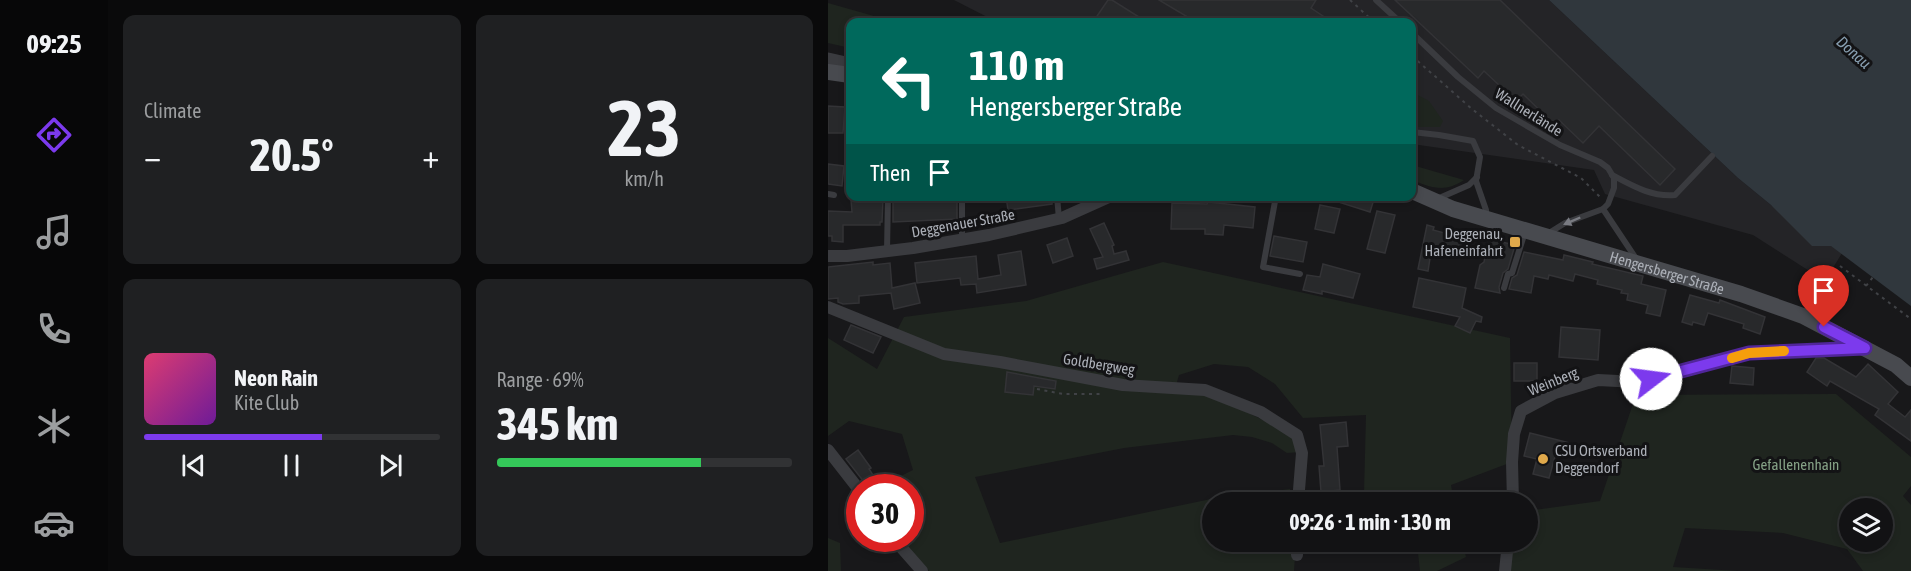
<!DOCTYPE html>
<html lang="en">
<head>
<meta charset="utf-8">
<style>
	:root { --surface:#121214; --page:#1f2022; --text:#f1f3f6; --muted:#9c9ea0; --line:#313234; --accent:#7c3aed }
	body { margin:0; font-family:"Asap Condensed",sans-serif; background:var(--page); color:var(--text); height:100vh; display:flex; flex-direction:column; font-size:22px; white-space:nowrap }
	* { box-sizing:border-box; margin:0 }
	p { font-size:20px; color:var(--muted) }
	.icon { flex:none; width:33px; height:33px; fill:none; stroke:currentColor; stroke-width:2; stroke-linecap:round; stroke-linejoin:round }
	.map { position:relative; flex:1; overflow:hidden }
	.sheet { display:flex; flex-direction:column; gap:15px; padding:15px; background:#0a0a0b; width:720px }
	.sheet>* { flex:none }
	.hud { position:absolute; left:18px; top:18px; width:570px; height:183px; border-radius:12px; box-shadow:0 3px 9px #0003,0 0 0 2px var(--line); background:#00695c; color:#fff; overflow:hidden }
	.buttons { position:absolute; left:1011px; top:498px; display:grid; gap:12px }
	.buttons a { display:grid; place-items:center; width:54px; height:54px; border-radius:50%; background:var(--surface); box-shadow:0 3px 9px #0003,0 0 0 2px var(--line); font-size:30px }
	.speed { position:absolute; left:18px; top:474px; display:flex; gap:12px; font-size:30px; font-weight:700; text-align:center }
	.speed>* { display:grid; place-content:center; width:78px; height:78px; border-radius:50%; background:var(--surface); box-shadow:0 3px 9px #0003,0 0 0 2px var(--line); line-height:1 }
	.speed .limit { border:9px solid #d22; background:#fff; color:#111 }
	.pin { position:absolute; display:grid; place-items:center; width:51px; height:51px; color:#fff; margin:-62px -26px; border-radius:50% 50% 50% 0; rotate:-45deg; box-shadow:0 0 6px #0007 }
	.pin .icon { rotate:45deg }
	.me { position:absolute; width:66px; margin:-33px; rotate:75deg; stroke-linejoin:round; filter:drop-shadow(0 0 4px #0008) }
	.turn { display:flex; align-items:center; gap:21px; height:126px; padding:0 24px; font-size:27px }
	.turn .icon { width:78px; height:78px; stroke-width:2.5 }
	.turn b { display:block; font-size:42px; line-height:51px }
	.then { display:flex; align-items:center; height:57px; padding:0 24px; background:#0003; gap:12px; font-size:22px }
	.big { font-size:45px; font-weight:700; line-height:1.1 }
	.sheet .widget { flex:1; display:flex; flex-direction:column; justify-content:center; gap:9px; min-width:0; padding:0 21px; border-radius:12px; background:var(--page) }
	.sheet .dial { align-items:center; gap:0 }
	.dial b { font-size:78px; line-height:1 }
	.song { display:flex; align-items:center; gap:18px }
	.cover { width:72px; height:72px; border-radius:9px; background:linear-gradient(135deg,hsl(340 70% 55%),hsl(280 70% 35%)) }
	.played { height:6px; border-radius:3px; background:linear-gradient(90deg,var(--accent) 60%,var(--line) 60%) }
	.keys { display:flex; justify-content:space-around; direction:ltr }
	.heat { display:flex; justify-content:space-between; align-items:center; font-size:33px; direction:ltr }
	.charge { height:9px; border-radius:4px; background:linear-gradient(90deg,#34c759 69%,var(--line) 0) }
	.sheet .tiles { flex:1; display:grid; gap:15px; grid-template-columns:repeat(2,1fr) }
	.trip { position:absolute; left:374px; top:492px; width:336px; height:60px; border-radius:30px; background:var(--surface); box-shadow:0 3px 9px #0003,0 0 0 2px var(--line); font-weight:700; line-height:60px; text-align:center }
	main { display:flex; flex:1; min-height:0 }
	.menu { display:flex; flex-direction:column; width:108px; justify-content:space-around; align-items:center; background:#070708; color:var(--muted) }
	.menu .icon { width:42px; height:42px }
	.menu .active { color:var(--accent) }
	.menu b { font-size:27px; color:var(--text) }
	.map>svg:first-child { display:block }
	.built { fill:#242427 }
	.green { fill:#1f251f; fill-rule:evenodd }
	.water { fill:#30373d }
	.building { fill:#28292b; stroke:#333336; stroke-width:1.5 }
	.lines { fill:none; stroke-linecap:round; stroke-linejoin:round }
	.path { stroke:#404246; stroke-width:2; stroke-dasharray:3 4.5; stroke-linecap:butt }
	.service { stroke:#3a3b3f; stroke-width:6 }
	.minor { stroke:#3a3b3f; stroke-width:12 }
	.tertiary { stroke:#3a3b3f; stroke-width:15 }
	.secondary { stroke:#484a4f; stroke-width:16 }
	.oneway { fill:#797b82 }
	.route-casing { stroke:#51269a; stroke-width:15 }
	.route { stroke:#7c3aed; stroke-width:10 }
	.slow { stroke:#f59e0b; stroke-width:10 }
	.poi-dot { fill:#e0a94b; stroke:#131315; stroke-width:2 }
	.labels { text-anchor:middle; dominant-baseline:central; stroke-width:6; stroke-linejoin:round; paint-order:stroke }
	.street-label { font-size:15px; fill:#acb0b8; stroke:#131315 }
	.poi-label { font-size:15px; fill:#acb0b8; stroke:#131315; text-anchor:end }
	.park-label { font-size:15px; fill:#85a186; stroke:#131315 }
	.water-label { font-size:16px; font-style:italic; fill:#879eb0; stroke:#131315 }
</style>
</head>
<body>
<main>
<nav class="menu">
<b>09:25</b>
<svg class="icon active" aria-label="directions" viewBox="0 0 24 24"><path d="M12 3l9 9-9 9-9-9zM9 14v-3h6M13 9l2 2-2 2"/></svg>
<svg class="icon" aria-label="music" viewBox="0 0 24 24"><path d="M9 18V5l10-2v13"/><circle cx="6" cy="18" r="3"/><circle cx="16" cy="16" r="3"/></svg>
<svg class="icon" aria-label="phone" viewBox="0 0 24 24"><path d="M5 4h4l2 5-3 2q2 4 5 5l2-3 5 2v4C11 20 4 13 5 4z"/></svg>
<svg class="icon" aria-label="climate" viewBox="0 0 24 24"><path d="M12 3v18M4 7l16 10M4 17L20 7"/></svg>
<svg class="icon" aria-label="car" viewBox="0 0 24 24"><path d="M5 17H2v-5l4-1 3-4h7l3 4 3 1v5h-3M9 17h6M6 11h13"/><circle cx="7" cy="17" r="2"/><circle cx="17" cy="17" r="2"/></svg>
</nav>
<section class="sheet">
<div class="tiles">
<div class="widget"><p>Climate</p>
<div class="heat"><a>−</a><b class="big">20.5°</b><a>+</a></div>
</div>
<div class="widget dial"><b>23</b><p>km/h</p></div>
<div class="widget">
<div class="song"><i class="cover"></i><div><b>Neon Rain</b><p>Kite Club</p></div></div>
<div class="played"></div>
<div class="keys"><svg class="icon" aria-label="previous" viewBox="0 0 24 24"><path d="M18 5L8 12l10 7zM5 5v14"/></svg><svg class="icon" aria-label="pause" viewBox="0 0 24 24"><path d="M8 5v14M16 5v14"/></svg><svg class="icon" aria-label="next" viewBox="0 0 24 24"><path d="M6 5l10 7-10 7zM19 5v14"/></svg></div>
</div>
<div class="widget"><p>Range · 69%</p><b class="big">345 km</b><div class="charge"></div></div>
</div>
</section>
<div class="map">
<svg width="1083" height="571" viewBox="0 0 1083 571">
	<rect width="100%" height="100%" fill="#18181a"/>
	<path class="built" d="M126,0H721L910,178L943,205L1014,253L997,281L925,235L777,194L766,170L584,144V22H169Z"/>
	<g class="green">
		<path d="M0,3L67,22H22V48L0,43Z"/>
		<path d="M584,92L601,101L615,121L612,127H589L584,124Z"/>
		<path d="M584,165L636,180C616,193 605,188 584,180Z"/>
		<path d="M335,262L682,338L684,462L623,485L626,502H532L536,493L538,415L475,418L447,384L420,367L386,364L351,375L347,389L376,392L469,436L472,452L459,453L444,443L424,437L405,435L296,448L147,477L172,543L383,499L462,489L464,502H384V542H468L466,571H101L72,539L82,538V488L51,487L85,470L74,434L21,421L0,436V338L49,369L76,317L198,301Z"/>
		<path d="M1008,394L1083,457V486L1075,496L1083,505V571H1035L1019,549L955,533L857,528L845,567L910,571H677L680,542H699V511L772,501L808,395ZM1022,508H1054V542H1022Z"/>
		<path d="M0,538L12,543L13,571H0Z"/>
		<path d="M580,542H634L638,557L609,571H592L590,553Z"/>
	</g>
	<path class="water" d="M721,0H1083V306L1003,246H984L943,205L910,178Z"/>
	<g class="building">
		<path d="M280,0H284L319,22H265Z"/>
		<path d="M331,0H488L483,8L504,22H368Z"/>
		<path d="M567,0H672L847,169L832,185L771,126L755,143L731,120L727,125L695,94L688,101L656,71L650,78Z"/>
		<path d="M0,106L17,107L15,133H0Z"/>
		<path d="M0,164L16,166L14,186L0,184Z"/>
		<path d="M178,196H224V204L180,210Z"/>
		<path d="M501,196H547L542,212L501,199Z"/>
		<path d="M129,198V219L65,222V199H89V201Z"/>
		<path d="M55,199L54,222H52V225H15V242L4,241V236H0V211L24,212L23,200Z"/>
		<path d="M380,202L427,207L425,228L396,225L395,235L377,234V229H343L344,203L379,204Z"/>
		<path d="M492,205L512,209L506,233L487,229Z"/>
		<path d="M549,211L567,215L557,253L539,249Z"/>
		<path d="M276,223L286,245L284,246L286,254L298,251L301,260L269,269L266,259L275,257L262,229Z"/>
		<path d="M599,225L606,227L605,230L635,238L631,257L603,252L600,271L590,269Z"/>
		<path d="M446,236L479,242L475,262L442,256Z"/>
		<path d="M239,238L245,256L225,263L219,245Z"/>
		<path d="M661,239L687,245L680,269L675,273L671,287L672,293L647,288L652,265L656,262Z"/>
		<path d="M193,251L198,285L149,293L148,284L133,285L132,278L89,283L87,263L148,256L150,279L173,275L170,255Z"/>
		<path d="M696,252L735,260L736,255L765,262L764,264L815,276L813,284L838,290L832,316L818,313L820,305L799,300L800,294L793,293L794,290L769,284L770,280L747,274L745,281L721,275L720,279L706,276L703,293L681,289L684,278L689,275Z"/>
		<path d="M45,262V265L62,263L64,288L87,283L92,303L66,309L63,293L31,296V303L15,304L10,302V298L0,299V267Z"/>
		<path d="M495,264L532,274L525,298L494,291V294L475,290L479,275L492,277Z"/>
		<path d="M591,278L638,288L634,308L654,317L653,322L648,321L642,333L627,326L632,317L585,307Z"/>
		<path d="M862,295L891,303L892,300L937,317L932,334L915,328L916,324L880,313L876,325L865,322L864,325L854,322Z"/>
		<path d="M23,325L53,337L45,353L16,340Z"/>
		<path d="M733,327L772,330L770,360L731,357Z"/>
		<path d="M988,358H996L1028,377L1040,364L1070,392L1060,404L1077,417L1083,410V441L1047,415L1051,409L1002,381L999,386L979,372Z"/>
		<rect x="686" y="363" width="23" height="18"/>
		<path d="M904,366L926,368L925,385L902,383Z"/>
		<path d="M179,372L228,381L227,389L206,386L205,395L177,392Z"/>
		<path d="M518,422L520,446L509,447L512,490L493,492L491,466H496L492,425Z"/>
		<path d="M702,433L742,443L739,456L728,453L721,478L705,474L709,459L696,456Z"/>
		<path d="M30,450L43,468L41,469L49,481L40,487L18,459Z"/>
	</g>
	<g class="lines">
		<g class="path">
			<path d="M522,0L546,22"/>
			<path d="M584,56L644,109L690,145L753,178L772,197"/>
			<path d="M1012,266L1083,319"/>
			<path d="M1038,286L1045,277"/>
			<path d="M209,389L235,394H273"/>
		</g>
		<g class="service">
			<path d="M548,0L572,22"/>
			<path d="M584,33L630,77L668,108L732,145L772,162L780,168L786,178V188L780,204L775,209L737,223L721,233"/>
			<path d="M584,132L611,135L645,141L652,157L648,181L658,210V218"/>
			<path d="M784,175C805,186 823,197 847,195L884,156"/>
			<path d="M0,194L6,195"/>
			<path d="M134,196V239"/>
			<path d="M229,196L231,219"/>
			<path d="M448,196L435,267L472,274"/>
			<path d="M609,199L641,185L649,177"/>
			<path d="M775,209L809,260"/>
			<path d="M59,251L60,196"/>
			<path d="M676,288L680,274L684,273L697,232"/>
		</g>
		<g class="minor">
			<path d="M0,256H19L85,248L161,235L234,218L283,196"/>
			<path d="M0,307L116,354L172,362L295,385L377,390L433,412L469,435L474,453L470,502"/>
			<path d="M0,450L32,491"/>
			<path d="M685,502L684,462L686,434L693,411L727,393L770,380L809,382L921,353L1036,348"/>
			<path d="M65,538L94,571"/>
			<path d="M469,555V542"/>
			<path d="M677,571L680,542"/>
		</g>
		<path class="tertiary" d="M0,60L22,65"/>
		<g class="secondary">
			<path d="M0,72L22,75"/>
			<path id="s1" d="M584,191L625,209L913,294L975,316L1068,365L1083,378"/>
		</g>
	</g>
	<defs><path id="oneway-solid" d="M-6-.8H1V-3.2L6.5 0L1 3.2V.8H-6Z" transform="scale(1.5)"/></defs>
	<use class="oneway" href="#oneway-solid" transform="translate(744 221) rotate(157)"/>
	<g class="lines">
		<g class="route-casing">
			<path id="route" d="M823,379L921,353L1037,348L996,327"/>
		</g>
		<use href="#route" class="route"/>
		<path class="slow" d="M904,358L921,353L956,351"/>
	</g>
	<g class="poi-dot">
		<rect x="681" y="236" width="12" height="12" rx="3"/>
		<circle cx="715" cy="459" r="6"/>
	</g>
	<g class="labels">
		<g class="street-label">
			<text transform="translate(701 112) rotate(32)">Wallnerlände</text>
			<text transform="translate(135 223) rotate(-10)">Deggenauer Straße</text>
			<text stroke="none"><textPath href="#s1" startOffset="268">Hengersberger Straße</textPath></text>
			<text transform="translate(271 364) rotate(9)">Goldbergweg</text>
			<text transform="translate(725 381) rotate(-22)">Weinberg</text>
		</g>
		<g class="poi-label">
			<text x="675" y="233">Deggenau,<tspan x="675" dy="17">Hafeneinfahrt</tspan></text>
			<text x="727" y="450" text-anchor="start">CSU Ortsverband<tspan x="727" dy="17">Deggendorf</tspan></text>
		</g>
		<g class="park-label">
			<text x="968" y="464">Gefallenenhain</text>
		</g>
		<g class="water-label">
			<text transform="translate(1026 52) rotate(42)">Donau</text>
		</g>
	</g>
</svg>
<div class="buttons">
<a><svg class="icon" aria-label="layers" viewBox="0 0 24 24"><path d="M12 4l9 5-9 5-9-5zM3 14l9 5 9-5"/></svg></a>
</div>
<div class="speed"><div class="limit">30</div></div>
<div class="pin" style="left:996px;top:327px;background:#d93025"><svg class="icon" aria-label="arrive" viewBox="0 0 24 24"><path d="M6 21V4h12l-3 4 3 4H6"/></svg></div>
<svg class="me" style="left:823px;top:379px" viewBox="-20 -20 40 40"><circle r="19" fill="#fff"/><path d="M0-13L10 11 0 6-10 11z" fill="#7c3aed"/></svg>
<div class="trip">09:26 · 1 min · 130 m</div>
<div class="hud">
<div class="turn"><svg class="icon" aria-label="left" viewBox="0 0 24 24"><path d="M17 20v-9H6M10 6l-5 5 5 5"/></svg><div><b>110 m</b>Hengersberger Straße</div></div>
<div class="then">Then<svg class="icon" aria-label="arrive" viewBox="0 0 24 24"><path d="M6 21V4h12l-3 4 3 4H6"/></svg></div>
</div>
</div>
</main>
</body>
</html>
